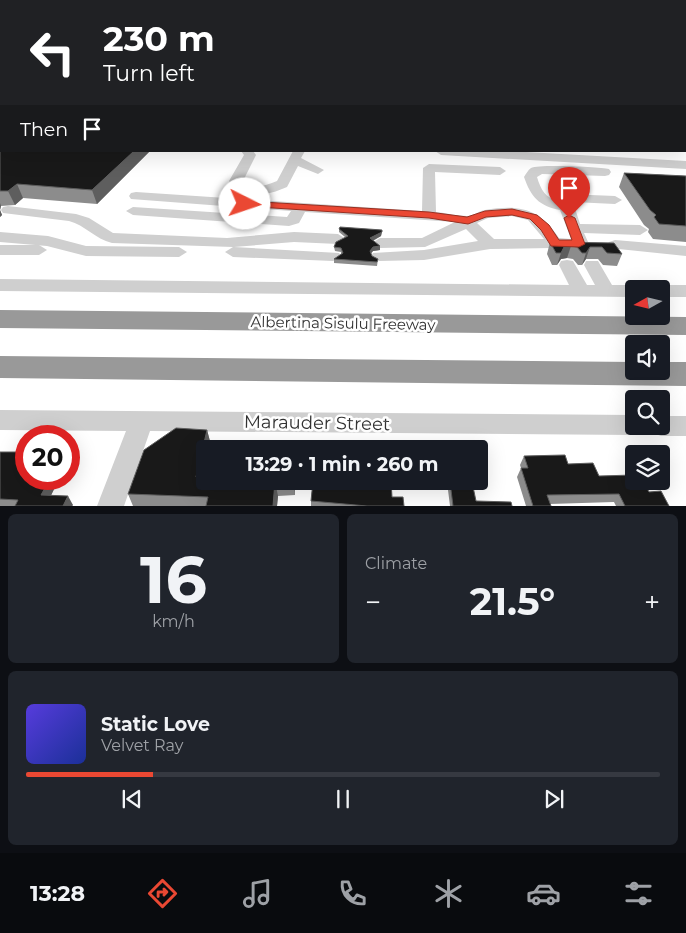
<!DOCTYPE html>
<html lang="en">
<head>
<meta charset="utf-8">
<style>
	:root { --surface:#171b24; --page:#20242c; --text:#f1f3f6; --muted:#9ea1a6; --line:#363941; --accent:#ea4833 }
	body { margin:0; font-family:Montserrat,sans-serif; background:var(--page); color:var(--text); height:100vh; display:flex; flex-direction:column; font-size:19px; white-space:nowrap }
	* { box-sizing:border-box; margin:0 }
	p { font-size:16px; color:var(--muted) }
	.icon { flex:none; width:28px; height:28px; fill:none; stroke:currentColor; stroke-width:2; stroke-linecap:round; stroke-linejoin:round }
	.map { position:relative; height:506px; overflow:hidden }
	.sheet { display:flex; flex-direction:column; gap:8px; padding:8px; background:#0d0f14; flex:1 }
	.sheet>* { flex:none }
	.guide { position:absolute; left:0px; top:0px; width:686px; height:152px; box-shadow:0 5px 20px #0002; background:#202124; color:#fff; overflow:hidden }
	.needle { width:32px; rotate:262deg }
	.buttons { position:absolute; left:625px; top:280px; display:grid; gap:10px }
	.buttons a { display:grid; place-items:center; width:45px; height:45px; border-radius:5px; background:var(--surface); box-shadow:0 5px 20px #0002; font-size:25px }
	.speed { position:absolute; left:15px; top:425px; display:flex; gap:10px; font-size:25px; font-weight:700; text-align:center }
	.speed>* { display:grid; place-content:center; width:65px; height:65px; border-radius:50%; background:var(--surface); box-shadow:0 5px 20px #0002; line-height:1 }
	.speed .limit { border:8px solid #d22; background:#fff; color:#111 }
	.pin { position:absolute; display:grid; place-items:center; width:42px; height:42px; color:#fff; margin:-51px -21px; border-radius:50% 50% 50% 0; rotate:-45deg; box-shadow:0 0 5px #0007 }
	.pin .icon { rotate:45deg }
	.me { position:absolute; width:55px; margin:-28px; rotate:94deg; stroke-linejoin:round; filter:drop-shadow(0 0 4px #0008) }
	.turn { display:flex; align-items:center; gap:18px; height:105px; padding:0 20px; font-size:22px }
	.turn .icon { width:65px; height:65px; stroke-width:2.5 }
	.turn b { display:block; font-size:35px; line-height:42px }
	.then { display:flex; align-items:center; height:48px; padding:0 20px; background:#0003; gap:10px; font-size:19px }
	.big { font-size:38px; font-weight:700; line-height:1.1 }
	.sheet .card { flex:1; display:flex; flex-direction:column; justify-content:center; gap:8px; min-width:0; padding:0 18px; border-radius:8px; background:var(--page) }
	.sheet .dial { align-items:center; gap:0 }
	.dial b { font-size:65px; line-height:1 }
	.song { display:flex; align-items:center; gap:15px }
	.cover { width:60px; height:60px; border-radius:8px; background:linear-gradient(135deg,hsl(250 70% 55%),hsl(230 70% 35%)) }
	.played { height:5px; border-radius:2px; background:linear-gradient(90deg,var(--accent) 20%,var(--line) 20%) }
	.keys { display:flex; justify-content:space-around; direction:ltr }
	.heat { display:flex; justify-content:space-between; align-items:center; font-size:28px; direction:ltr }
	.sheet .tiles { flex:1; display:grid; gap:8px; grid-template-columns:1fr 1fr }
	.card:last-child { grid-column:span 2 }
	.trip { position:absolute; left:196px; top:440px; width:292px; height:50px; border-radius:5px; background:var(--surface); box-shadow:0 5px 20px #0002; font-weight:700; line-height:50px; text-align:center }
	.menu { display:flex; height:80px; justify-content:space-around; align-items:center; background:#090b0e; color:var(--muted) }
	.menu .icon { width:35px; height:35px }
	.menu .selected { color:var(--accent) }
	.menu b { font-size:22px; color:var(--text) }
	.map>svg:first-child { display:block }
	.lines { fill:none; stroke-linecap:round; stroke-linejoin:round }
	.taxiway { fill:#c3c3c3; fill-rule:evenodd }
	.minor { fill:#cfcfcf; fill-rule:evenodd }
	.highway { fill:#999; fill-rule:evenodd }
	.wall { fill:#8c8c8c }
	.shaded-wall { fill:#5e5e5e }
	.building { fill:#191919; stroke:#5e5e5e }
	.route { fill:#ea4833; stroke:#982f21 }
	.labels { text-anchor:middle; dominant-baseline:central; stroke-width:5; stroke-linejoin:round; paint-order:stroke }
	.street-label { font-size:15px; fill:#323232; stroke:#fff }
	.near-street-label { font-size:18px; fill:#323232; stroke:#fff }
</style>
</head>
<body>
<div class="map">
<svg width="686" height="506" viewBox="0 0 686 506">
	<rect width="100%" height="100%" fill="#fff"/>
	<g class="lines">
		<path class="taxiway" d="M685,84H686L685,97Z"/>
		<g class="minor">
			<path d="M241,151H253L256,155L243,181C252,190 265,186 277,181L293,151H305L301,158L324,170L318,174L298,166L287,187C267,196 243,201 229,181L244,155Z"/>
			<path d="M435,151H508L686,161V169L441,155Z"/>
			<path d="M429,164L500,167L506,171L500,175L435,172L436,212C447,213 457,216 467,216C473,216 479,211 485,210C520,204 540,209 559,238L571,239L560,210C539,206 531,197 524,177C526,174 528,170 531,168C539,164 600,167 609,169L611,172L609,175L605,176L542,174L537,177C541,190 545,198 559,201L561,195L566,194L615,196L622,200L615,204L573,202L580,224L640,225L648,230L640,235L584,233L593,253L585,258L579,256L574,247L566,248L567,250L565,253H553L550,248L490,249L424,260L379,261L373,259L371,256L373,253L424,250L478,241L466,229L425,247L380,248L372,243L380,238H422L455,222L305,212L299,223L289,226L133,215L126,211L133,207L287,217L291,211L131,199L129,196L131,193L136,192L422,211L423,168ZM512,216L528,220L544,239H494L477,223L488,218Z"/>
			<path d="M8,206L76,214L89,218L113,233L227,238L294,232L338,234L346,239L338,244L294,242L234,247L339,253L341,256L339,259L333,261L233,257L225,252L233,247L112,243C95,239 85,225 69,221L3,213L1,210L3,207Z"/>
			<path d="M0,232L48,236L86,246L179,247L187,252L179,257L86,256L47,246L0,242Z"/>
			<path d="M615,240L686,246V256L609,248L607,245L609,242Z"/>
			<path d="M0,245H39L47,250L39,255H0Z"/>
			<path d="M567,260L573,261L587,285H595L584,265L586,261H598L612,285H634L642,289H634V297L0,291V279L569,285L559,265L561,261Z"/>
			<path d="M661,285H686V297H661V289H653Z"/>
			<path d="M0,410L634,415V426H645L642,432L634,435L150,431L124,506H97L126,431L0,430Z"/>
			<path d="M661,416H686V436H661L653,433L649,426H661Z"/>
		</g>
		<g class="highway">
			<path d="M0,310L686,317V335L0,328Z"/>
			<path d="M0,356L634,362V371H661V362H686V386L0,378Z"/>
		</g>
	</g>
	<g class="wall">
		<path d="M0,120L150,151L97,204L23,198L15,205L1,206L0,210L2,215L0,217Z"/>
		<path d="M624,173L686,176V242L653,239L648,232L649,229L644,225L619,187Z"/>
		<path d="M339,229L382,230L381,236L373,241L380,246V250L373,251L371,254L372,256L378,259L377,266L334,263V259L341,254V252L335,251L334,247L345,237L339,232Z"/>
		<path d="M550,242L614,243L622,254L617,266L603,265L598,259H586L582,265H578L573,259L567,258L561,259L557,265H552L547,254Z"/>
		<path d="M207,430L211,445L210,449H205L204,477L205,481H295V495L278,496L277,506H133L128,494Z"/>
		<path d="M0,452L26,479H53L56,485L51,495L73,505L72,506H0Z"/>
		<path d="M524,456L568,464L599,476L649,492L669,506H616L614,502L550,504L551,506H526L517,477L521,468L520,465Z"/>
		<path d="M313,481H444L443,483H423L422,488L392,487V497L404,506H311V501Z"/>
		<path d="M450,482L476,501L512,506H450L448,490Z"/>
	</g>
	<g class="shaded-wall">
		<path d="M134,151H150L97,204L92,190Z"/>
		<path d="M17,184L23,198L15,205L8,191Z"/>
		<path d="M0,203L1,206L0,210L2,215L0,217Z"/>
		<path d="M382,232L381,236L370,242V238Z"/>
		<path d="M380,246V250L373,251L369,255L370,251L373,247Z"/>
		<path d="M571,246L567,258L561,259L557,265L561,253L564,247Z"/>
		<path d="M590,247L586,259L582,265L586,253Z"/>
		<path d="M207,430L211,445L210,449H205V473L201,492L196,477Z"/>
		<path d="M50,479H53L56,485L47,504L41,495Z"/>
		<path d="M275,481L278,496L277,506H273Z"/>
		<path d="M294,481H295V495Z"/>
		<path d="M68,496L73,505L72,506H63Z"/>
	</g>
	<g class="building">
		<path d="M0,120H1V151H134L92,190L17,184L8,191H0Z"/>
		<path d="M624,173L686,176V226L659,224L654,217L656,215L650,210Z"/>
		<path d="M340,227L382,230V232L370,238L380,246L373,247L370,251L372,256L378,259L377,262L334,259L343,253L341,248L334,247L336,242L348,236L339,229Z"/>
		<path d="M550,242L614,243L622,254L607,253L602,247H590L586,253H582L577,247L571,246L564,247L561,253H556Z"/>
		<path d="M176,428L207,430L196,477H205V481H275L273,506H206L208,497L128,494L144,450Z"/>
		<path d="M0,452H26V479H50L41,495L68,496L63,506H15L18,500L0,499Z"/>
		<path d="M565,455L568,464L593,463L599,476L634,475V481H643L649,492L661,491L669,506H625L619,494L547,495L551,506H533L521,468H528L524,456Z"/>
		<path d="M313,481H391L392,497H403L404,506H367L311,501Z"/>
		<path d="M450,482H472L476,501L511,502L512,506H453Z"/>
	</g>
	<linearGradient id="sky" x2="0" y2="1"><stop stop-color="#9dc4ea"/><stop offset="0.53" stop-color="#fff"/><stop offset="1" stop-color="#fff" stop-opacity="0"/></linearGradient>
	<rect width="686" height="152" fill="url(#sky)"/>
	<path class="route" d="M245,201L429,212L467,217L485,211L512,209L537,215L549,225L559,240H572L564,218L569,215L575,218L585,244L579,247L551,246L541,230L530,219L512,215L486,217L468,224L429,218L242,206V202Z"/>
	<g class="labels">
		<g class="street-label">
			<text transform="translate(343 323) rotate(1)">Albertina Sisulu Freeway</text>
		</g>
		<g class="near-street-label">
			<text transform="translate(317 423) rotate(1)">Marauder Street</text>
		</g>
	</g>
</svg>
<div class="buttons">
<a><svg class="needle" viewBox="-14 -14 28 28"><path d="M0-13l5 13h-10z" fill="#e53935"/><path d="M0 13l5-13h-10z" fill="#9ea1a6"/></svg></a>
<a><svg class="icon" aria-label="sound" viewBox="0 0 24 24"><path d="M4 9h4l5-4v14l-5-4H4zM17 9q2 3 0 6"/></svg></a>
<a><svg class="icon" aria-label="search" viewBox="0 0 24 24"><circle cx="10" cy="10" r="6"/><path d="M15 15l6 6"/></svg></a>
<a><svg class="icon" aria-label="layers" viewBox="0 0 24 24"><path d="M12 4l9 5-9 5-9-5zM3 14l9 5 9-5"/></svg></a>
</div>
<div class="speed"><div class="limit">20</div></div>
<div class="pin" style="left:569px;top:218px;background:#d93025"><svg class="icon" aria-label="arrive" viewBox="0 0 24 24"><path d="M6 21V4h12l-3 4 3 4H6"/></svg></div>
<svg class="me" style="left:245px;top:204px" viewBox="-20 -20 40 40"><circle r="19" fill="#fff"/><path d="M0-13L10 11 0 6-10 11z" fill="#ea4833"/></svg>
<div class="trip">13:29 · 1 min · 260 m</div>
<div class="guide">
<div class="turn"><svg class="icon" aria-label="left" viewBox="0 0 24 24"><path d="M17 20v-9H6M10 6l-5 5 5 5"/></svg><div><b>230 m</b>Turn left</div></div>
<div class="then">Then<svg class="icon" aria-label="arrive" viewBox="0 0 24 24"><path d="M6 21V4h12l-3 4 3 4H6"/></svg></div>
</div>
</div>
<section class="sheet">
<div class="tiles">
<div class="card dial"><b>16</b><p>km/h</p></div>
<div class="card"><p>Climate</p>
<div class="heat"><a>−</a><b class="big">21.5°</b><a>+</a></div>
</div>
<div class="card">
<div class="song"><i class="cover"></i><div><b>Static Love</b><p>Velvet Ray</p></div></div>
<div class="played"></div>
<div class="keys"><svg class="icon" aria-label="previous" viewBox="0 0 24 24"><path d="M18 5L8 12l10 7zM5 5v14"/></svg><svg class="icon" aria-label="pause" viewBox="0 0 24 24"><path d="M8 5v14M16 5v14"/></svg><svg class="icon" aria-label="next" viewBox="0 0 24 24"><path d="M6 5l10 7-10 7zM19 5v14"/></svg></div>
</div>
</div>
</section>
<nav class="menu">
<b>13:28</b>
<svg class="icon selected" aria-label="directions" viewBox="0 0 24 24"><path d="M12 3l9 9-9 9-9-9zM9 14v-3h6M13 9l2 2-2 2"/></svg>
<svg class="icon" aria-label="music" viewBox="0 0 24 24"><path d="M9 18V5l10-2v13"/><circle cx="6" cy="18" r="3"/><circle cx="16" cy="16" r="3"/></svg>
<svg class="icon" aria-label="phone" viewBox="0 0 24 24"><path d="M5 4h4l2 5-3 2q2 4 5 5l2-3 5 2v4C11 20 4 13 5 4z"/></svg>
<svg class="icon" aria-label="climate" viewBox="0 0 24 24"><path d="M12 3v18M4 7l16 10M4 17L20 7"/></svg>
<svg class="icon" aria-label="car" viewBox="0 0 24 24"><path d="M5 17H2v-5l4-1 3-4h7l3 4 3 1v5h-3M9 17h6M6 11h13"/><circle cx="7" cy="17" r="2"/><circle cx="17" cy="17" r="2"/></svg>
<svg class="icon" aria-label="filters" viewBox="0 0 24 24"><path d="M4 7h16M4 17h16"/><circle cx="9" cy="7" r="2"/><circle cx="15" cy="17" r="2"/></svg>
</nav>
</body>
</html>
